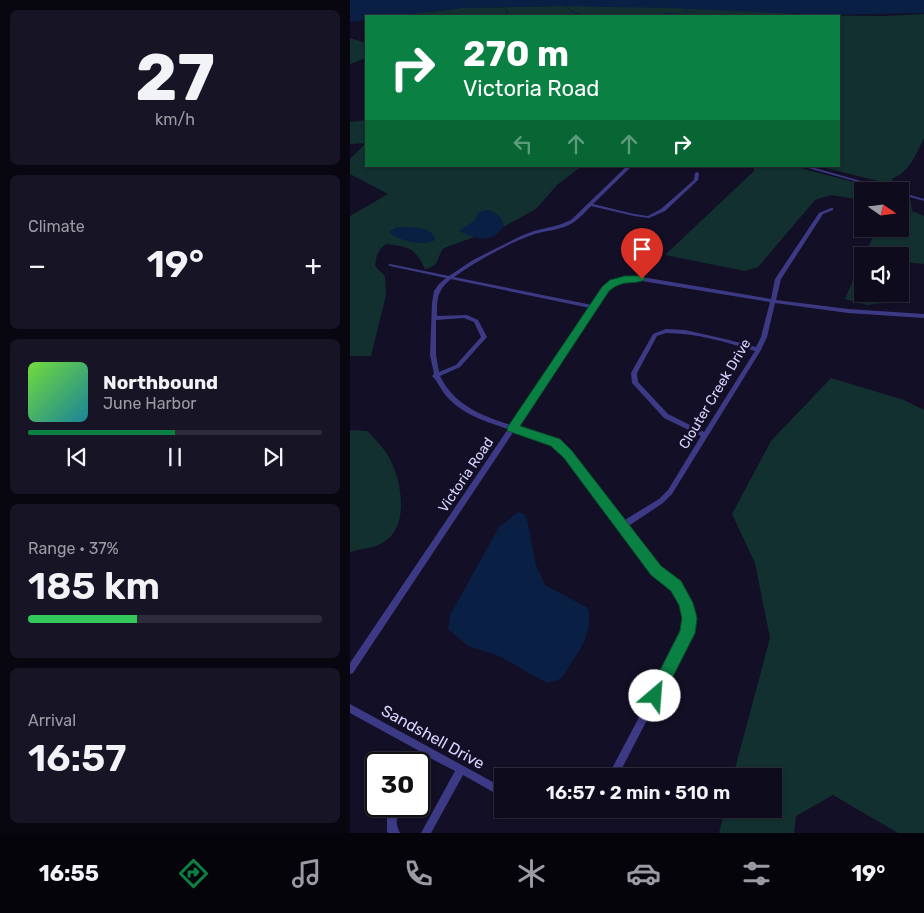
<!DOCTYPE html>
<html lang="en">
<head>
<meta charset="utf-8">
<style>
	:root { --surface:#0e0b1c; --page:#171425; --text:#f1f3f6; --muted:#9b9ba3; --line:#2e2b3b; --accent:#0b8043 }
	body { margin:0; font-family:Rubik,sans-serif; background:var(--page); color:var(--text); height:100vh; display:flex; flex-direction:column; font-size:19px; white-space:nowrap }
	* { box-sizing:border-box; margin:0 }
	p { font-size:16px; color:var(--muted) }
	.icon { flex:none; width:28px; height:28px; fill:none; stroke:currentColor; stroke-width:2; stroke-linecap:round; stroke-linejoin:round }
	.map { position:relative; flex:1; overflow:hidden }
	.panel { display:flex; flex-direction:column; gap:10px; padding:10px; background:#08060f; width:350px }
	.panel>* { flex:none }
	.hud { position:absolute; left:15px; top:15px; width:475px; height:152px; border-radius:0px; box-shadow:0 1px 4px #0004,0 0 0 1px var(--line); background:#0b8043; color:#fff; overflow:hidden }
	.needle { width:32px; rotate:104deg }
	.tools { position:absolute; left:504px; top:182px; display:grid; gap:10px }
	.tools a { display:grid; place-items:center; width:55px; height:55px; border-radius:0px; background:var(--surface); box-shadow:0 1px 4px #0004,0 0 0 1px var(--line); font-size:25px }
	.speed { position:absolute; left:15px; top:752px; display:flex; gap:10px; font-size:25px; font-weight:700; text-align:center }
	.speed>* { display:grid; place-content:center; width:65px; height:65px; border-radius:50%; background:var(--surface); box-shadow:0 1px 4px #0004,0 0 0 1px var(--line); line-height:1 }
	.speed .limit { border:2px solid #111; border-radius:8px; background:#fff; color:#111 }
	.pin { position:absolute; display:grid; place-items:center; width:42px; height:42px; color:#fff; margin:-51px -21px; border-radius:50% 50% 50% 0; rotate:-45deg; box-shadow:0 0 5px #0007 }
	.pin .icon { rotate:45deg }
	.me { position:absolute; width:55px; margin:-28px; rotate:27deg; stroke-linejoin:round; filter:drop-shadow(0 0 4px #0008) }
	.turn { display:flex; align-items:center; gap:18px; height:105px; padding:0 15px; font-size:22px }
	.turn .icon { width:65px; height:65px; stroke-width:2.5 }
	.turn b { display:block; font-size:35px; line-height:42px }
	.lanes { display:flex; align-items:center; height:48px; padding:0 15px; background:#0003; justify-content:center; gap:25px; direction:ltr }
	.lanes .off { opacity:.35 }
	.big { font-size:38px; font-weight:600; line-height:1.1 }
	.panel .card { flex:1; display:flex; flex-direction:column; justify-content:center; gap:8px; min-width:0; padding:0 18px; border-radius:8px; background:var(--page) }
	.panel .dial { align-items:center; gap:0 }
	.dial b { font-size:65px; line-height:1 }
	.song { display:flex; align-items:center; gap:15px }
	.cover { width:60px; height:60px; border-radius:8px; background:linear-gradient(135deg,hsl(100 70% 55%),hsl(190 70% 35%)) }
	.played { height:5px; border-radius:2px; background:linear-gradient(90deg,var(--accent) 50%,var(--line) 50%) }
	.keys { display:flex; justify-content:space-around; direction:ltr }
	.heat { display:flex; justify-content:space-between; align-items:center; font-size:28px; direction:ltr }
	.charge { height:8px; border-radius:4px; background:linear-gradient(90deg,#34c759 37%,var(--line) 0) }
	.trip { position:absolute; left:144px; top:768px; width:288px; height:50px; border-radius:0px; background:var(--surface); box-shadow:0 1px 4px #0004,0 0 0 1px var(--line); font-weight:600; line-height:50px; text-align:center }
	.tabs { display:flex; height:80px; justify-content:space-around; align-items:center; background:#06040b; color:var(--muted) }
	.tabs .icon { width:35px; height:35px }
	.tabs .active { color:var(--accent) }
	.tabs b { font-size:22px; color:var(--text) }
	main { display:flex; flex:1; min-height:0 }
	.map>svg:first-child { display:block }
	.green { fill:#12302f }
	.water { fill:#0a1f44 }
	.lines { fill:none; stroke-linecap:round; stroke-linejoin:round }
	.stream { stroke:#0a1f44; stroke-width:1 }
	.street { fill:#3d3a85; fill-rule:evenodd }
	.route { fill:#0b8043; stroke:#07532c }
	.labels { text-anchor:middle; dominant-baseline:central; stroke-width:5; stroke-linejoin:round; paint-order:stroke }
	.street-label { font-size:14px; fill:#d9d4ff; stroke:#130f26 }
	.near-street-label { font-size:16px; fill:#d9d4ff; stroke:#130f26 }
</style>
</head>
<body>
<main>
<section class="panel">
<div class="card dial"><b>27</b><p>km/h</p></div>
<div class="card"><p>Climate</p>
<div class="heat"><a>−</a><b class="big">19°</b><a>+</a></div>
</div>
<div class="card">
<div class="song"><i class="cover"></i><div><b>Northbound</b><p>June Harbor</p></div></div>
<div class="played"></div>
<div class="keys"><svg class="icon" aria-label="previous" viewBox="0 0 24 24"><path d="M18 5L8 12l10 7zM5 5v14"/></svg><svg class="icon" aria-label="pause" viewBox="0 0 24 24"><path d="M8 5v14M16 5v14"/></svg><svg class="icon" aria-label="next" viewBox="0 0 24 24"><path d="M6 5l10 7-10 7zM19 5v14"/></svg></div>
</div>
<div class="card"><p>Range · 37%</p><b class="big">185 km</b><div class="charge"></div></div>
<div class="card"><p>Arrival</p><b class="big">16:57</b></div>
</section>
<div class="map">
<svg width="574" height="833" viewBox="0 0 574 833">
	<rect width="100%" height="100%" fill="#130f26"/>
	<g class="green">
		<path d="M218,3L446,13L434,14L437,15L535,16L574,14V138C565,156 561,170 542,179L544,185L468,166H489V16H45L111,8L216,6Z"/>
		<path d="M0,38L16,43V58L0,64Z"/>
		<path d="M16,120V166H232L207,185L186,209L155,226L94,248C85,258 92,265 75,269C65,247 58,247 36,244C28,250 26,256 25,266L35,276L36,295L21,356H0V216L38,194L0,174V159L16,143L0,144V122Z"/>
		<path d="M403,166H443L537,191H512V200L481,195L465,200L408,267L395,271L315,255L404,171Z"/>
		<path d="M550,196L561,201L562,211L574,216V264L554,262L550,273V256H514L527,229H550Z"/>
		<path d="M512,259V294H544L541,302L517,305L495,299Z"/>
		<path d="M481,378L554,400L574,410V833H548L483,795L446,816L444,833H369L375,809H422V776H383L420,638L405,563L382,514L421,441Z"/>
		<path d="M0,430L17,431C25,439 35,449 41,461C52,484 59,526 34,542C25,548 10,549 0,552Z"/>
	</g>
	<g class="water">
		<path d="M0,0H574V13L473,15L318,8L203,6L111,8L45,16H16V20L0,22Z"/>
		<path d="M138,210C147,213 151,215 154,225C143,245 126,239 109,231L124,221L129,212Z"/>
		<path d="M47,227C58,227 83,225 85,240C73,247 48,241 39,232Z"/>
		<path d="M168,512L174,514L177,520L186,565L195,585L238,608C244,635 227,654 213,676L208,680L197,683L149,656L118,646L98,629L100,615L149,527Z"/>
	</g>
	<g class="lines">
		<g class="stream">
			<path d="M147,0L158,12L154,16"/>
			<path d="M218,0L216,6L221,11L235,16"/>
			<path d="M310,16L316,13L335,15L337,13L335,7"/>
		</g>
		<g class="street">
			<path d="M277,166H282L243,204L284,214L298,216L311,209L344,180L345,173L347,172L349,173L348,180L315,211L299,218L284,216L241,206C236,211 230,218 224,222C211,231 194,230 179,236C153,246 127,261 104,277L242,305C257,282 264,278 292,277L421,299L425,279L469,213L481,208H483V210L473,214L431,279L426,300L498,309L574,314V318L498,313L425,303L417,337L411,350L322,494L313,503L277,527L309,567L329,583L340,603L343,618L342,633L268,776H258L334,632L335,618L332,604L323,589L303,573L216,456C200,444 183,436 164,431L3,673L0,674V663L158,429C137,422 114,415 98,398C92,392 87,380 82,376L84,374L80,355L82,303L84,291L89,284L96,278L40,266L38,265L40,264L99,276L123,260L171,236L184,231L209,225L221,220ZM101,279L240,308L161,425C132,416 104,405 90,376L110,367L137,337L128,320L117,315L87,316C87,298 87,291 101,279ZM281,281H292L420,302L411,337L406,347L375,339L335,330L316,329L303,334L281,373L282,383L314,418L351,436L318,490L309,499L273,521L220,452C204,440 186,432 167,426L253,296C262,286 269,282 281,281ZM114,318L124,322L131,337L106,365L89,372L86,355V320ZM316,333C346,333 376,342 405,351L354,432L318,414L288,382L287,373L307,336Z"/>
			<path d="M451,166H458L546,191H540Z"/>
			<path d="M550,192L574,199V201L550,194Z"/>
			<path d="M0,704L152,787V797L113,775L81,833H71L105,771L80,758L72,772L69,774V764H67L73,753L0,713Z"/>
			<path d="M42,806H53C47,818 44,820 50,833H38L37,831V816Z"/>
			<path d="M180,809H238L236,812C216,821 202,821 182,812Z"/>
		</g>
	</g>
	<path class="route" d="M275,276H292L296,279C285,286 274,278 259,291L170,426L210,439L222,451L311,566L331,581L343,603L347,618L345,633L310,702L305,704L299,702L297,696L330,631L332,618L329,605L321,591L301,575L214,458L201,446L158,431L157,428L252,287L260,280Z"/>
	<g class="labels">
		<g class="street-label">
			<text transform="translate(365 394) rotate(-59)">Clouter Creek Drive</text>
			<text transform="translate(116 475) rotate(-56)">Victoria Road</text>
		</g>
		<g class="near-street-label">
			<text transform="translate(83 737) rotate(29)">Sandshell Drive</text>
		</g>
	</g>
</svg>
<div class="tools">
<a><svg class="needle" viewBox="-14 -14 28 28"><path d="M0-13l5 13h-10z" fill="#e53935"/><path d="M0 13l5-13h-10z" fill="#9b9ba3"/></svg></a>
<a><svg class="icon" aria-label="sound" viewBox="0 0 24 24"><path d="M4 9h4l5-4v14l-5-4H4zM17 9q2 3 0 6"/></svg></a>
</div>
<div class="speed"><div class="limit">30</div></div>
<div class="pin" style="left:292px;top:279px;background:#d93025"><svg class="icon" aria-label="arrive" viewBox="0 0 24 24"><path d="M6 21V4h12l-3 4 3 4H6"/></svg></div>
<svg class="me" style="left:305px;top:696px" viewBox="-20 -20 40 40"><circle r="19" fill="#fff"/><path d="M0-13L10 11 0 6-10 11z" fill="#0b8043"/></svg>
<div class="trip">16:57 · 2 min · 510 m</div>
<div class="hud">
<div class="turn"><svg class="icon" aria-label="right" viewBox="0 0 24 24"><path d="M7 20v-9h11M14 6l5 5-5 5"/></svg><div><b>270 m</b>Victoria Road</div></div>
<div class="lanes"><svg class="icon off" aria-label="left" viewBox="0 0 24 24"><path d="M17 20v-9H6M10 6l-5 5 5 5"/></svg><svg class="icon off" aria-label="ahead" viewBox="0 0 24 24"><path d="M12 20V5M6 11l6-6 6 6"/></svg><svg class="icon off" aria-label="ahead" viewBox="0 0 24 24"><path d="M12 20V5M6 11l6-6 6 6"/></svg><svg class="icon" aria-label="right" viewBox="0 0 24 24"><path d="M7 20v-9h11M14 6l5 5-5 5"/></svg></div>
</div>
</div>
</main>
<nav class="tabs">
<b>16:55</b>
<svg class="icon active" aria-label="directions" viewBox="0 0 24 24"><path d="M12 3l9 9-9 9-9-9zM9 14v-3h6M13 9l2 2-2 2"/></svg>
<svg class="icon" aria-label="music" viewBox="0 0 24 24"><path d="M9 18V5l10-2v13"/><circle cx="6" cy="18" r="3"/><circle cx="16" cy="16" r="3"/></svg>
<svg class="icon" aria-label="phone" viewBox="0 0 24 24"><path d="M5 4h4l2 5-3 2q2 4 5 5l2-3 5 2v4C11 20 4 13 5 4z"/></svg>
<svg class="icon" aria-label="climate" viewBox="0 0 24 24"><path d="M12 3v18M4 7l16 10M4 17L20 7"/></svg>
<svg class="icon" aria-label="car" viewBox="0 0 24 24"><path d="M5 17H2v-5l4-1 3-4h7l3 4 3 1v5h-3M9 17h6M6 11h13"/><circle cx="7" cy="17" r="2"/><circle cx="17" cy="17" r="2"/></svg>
<svg class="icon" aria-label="filters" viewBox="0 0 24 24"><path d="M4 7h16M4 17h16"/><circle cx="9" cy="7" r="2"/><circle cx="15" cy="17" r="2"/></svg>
<b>19°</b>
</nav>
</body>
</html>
